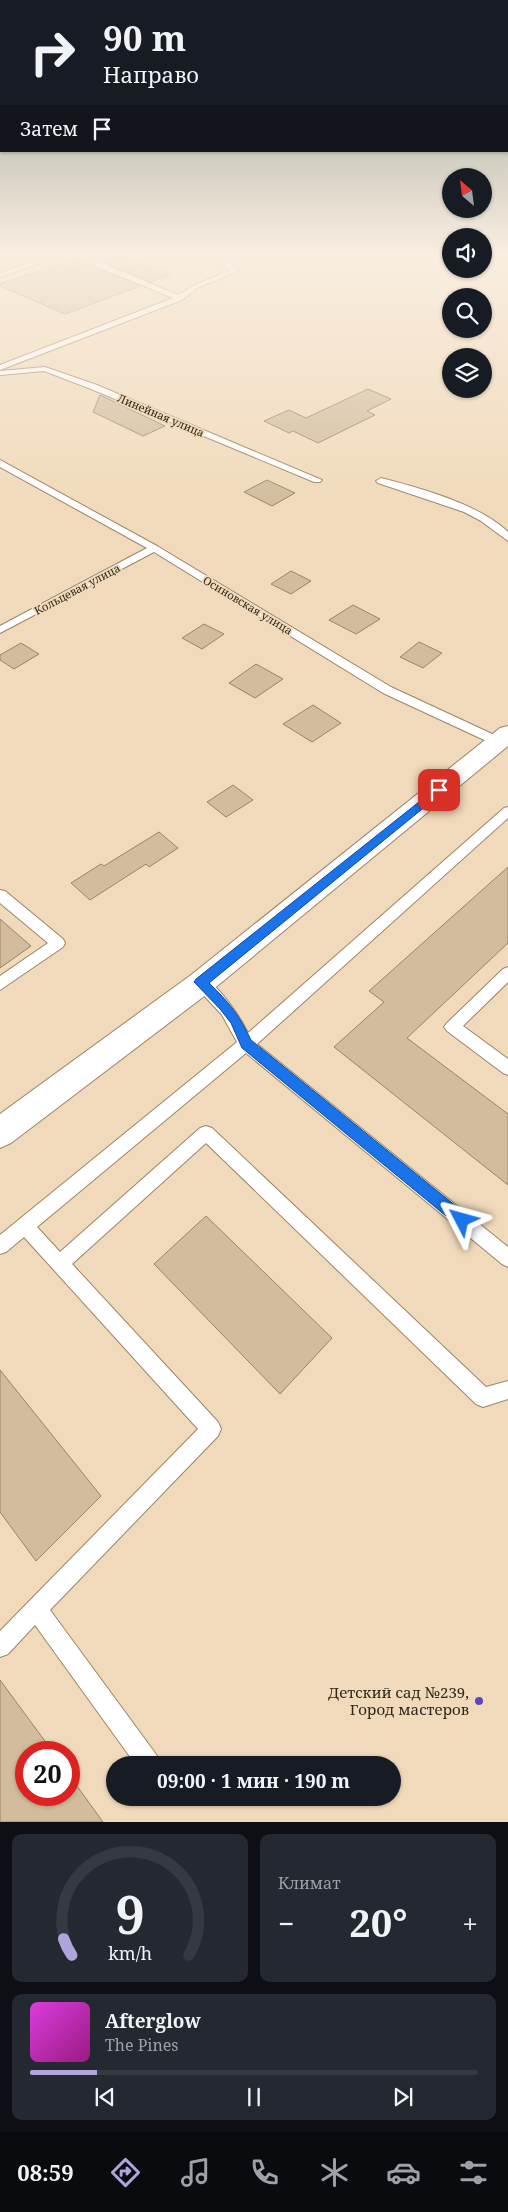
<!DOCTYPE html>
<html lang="ru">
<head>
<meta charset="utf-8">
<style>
	:root { --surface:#171b24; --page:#242831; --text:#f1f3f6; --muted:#9ea1a6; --line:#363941; --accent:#aea5dd }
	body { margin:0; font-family:"Noto Serif",serif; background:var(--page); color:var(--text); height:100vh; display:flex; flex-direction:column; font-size:19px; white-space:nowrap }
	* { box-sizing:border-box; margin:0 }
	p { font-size:16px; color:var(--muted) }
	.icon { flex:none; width:28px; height:28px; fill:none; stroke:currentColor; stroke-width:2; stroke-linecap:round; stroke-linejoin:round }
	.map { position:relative; height:1822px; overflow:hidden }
	.sheet { display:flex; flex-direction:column; gap:12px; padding:12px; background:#0d0f14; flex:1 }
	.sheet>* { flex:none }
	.guide { position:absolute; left:0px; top:0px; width:509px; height:152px; box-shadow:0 1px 4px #0004; background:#171b24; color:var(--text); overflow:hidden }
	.needle { width:32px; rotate:332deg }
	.tools { position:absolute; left:442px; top:168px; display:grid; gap:10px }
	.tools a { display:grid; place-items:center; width:50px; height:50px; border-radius:50%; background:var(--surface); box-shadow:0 1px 4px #0004; font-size:25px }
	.speed { position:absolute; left:15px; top:1741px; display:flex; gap:10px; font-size:25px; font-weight:700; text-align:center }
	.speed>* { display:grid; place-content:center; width:65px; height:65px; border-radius:50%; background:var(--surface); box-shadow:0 1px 4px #0004; line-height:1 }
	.speed .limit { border:8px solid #d22; background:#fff; color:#111 }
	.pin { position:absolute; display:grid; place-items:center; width:42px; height:42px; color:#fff; margin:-21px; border-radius:10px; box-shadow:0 2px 8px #0006 }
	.me { position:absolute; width:55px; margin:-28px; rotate:309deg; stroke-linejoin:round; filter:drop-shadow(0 0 4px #0008) }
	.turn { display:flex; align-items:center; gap:18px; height:105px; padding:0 20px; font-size:22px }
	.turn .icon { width:65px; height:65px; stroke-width:2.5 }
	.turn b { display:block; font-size:35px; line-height:42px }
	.then { display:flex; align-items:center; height:48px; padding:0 20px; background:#0003; gap:10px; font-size:19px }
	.big { font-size:38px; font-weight:700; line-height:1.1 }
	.sheet .tile { flex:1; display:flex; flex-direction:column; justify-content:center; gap:8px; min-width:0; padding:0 18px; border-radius:10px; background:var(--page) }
	.sheet .dial { align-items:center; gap:0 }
	.dial svg { height:130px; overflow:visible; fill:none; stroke:var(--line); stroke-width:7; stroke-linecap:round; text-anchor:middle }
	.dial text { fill:var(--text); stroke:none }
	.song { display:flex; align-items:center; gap:15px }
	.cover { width:60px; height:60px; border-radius:8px; background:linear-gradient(135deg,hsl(300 70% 55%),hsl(310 70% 35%)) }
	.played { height:5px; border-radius:2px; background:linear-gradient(90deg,var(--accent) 15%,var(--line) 15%) }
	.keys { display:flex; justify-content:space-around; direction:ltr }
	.heat { display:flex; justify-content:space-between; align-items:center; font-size:28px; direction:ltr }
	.sheet .tiles { flex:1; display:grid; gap:12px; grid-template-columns:1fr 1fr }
	.tile:last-child { grid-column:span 2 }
	.trip { position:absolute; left:106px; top:1756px; width:295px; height:50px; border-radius:25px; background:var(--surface); box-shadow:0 1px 4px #0004; font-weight:700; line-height:50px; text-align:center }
	.menu { display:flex; height:80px; justify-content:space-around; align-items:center; background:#090b0e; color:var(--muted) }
	.menu .icon { width:35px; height:35px }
	.menu .selected { color:var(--accent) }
	.menu b { font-size:22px; color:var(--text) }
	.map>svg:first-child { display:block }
	.building { fill:#d2bc9d; stroke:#998467 }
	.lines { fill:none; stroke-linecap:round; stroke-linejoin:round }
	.service-casing { stroke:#9a8568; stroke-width:2 }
	.minor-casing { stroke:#9a8568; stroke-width:2 }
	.service { fill:#fff; fill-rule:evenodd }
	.minor { fill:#fff; fill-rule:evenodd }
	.route { fill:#1a73e8; stroke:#114b97 }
	.poi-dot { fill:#5b46be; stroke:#f1dabb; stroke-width:2 }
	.labels { text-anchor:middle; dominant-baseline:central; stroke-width:4; stroke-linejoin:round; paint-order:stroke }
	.far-street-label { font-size:11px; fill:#2f271b; stroke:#f1dabb }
	.near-poi-label { font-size:15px; fill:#2f271b; stroke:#f1dabb; text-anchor:end }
</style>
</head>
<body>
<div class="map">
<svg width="508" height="1822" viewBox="0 0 508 1822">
	<rect width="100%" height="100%" fill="#f1dabb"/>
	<g class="building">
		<path d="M95,251H110L170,275L151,282L86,254Z"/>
		<path d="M74,259L140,286L65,314L0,286V284Z"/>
		<path d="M368,389L391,399L367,411L375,415L318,443L293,431L289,433L264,421L289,410L306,418Z"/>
		<path d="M100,395L165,426L143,436L93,412Z"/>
		<path d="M267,480L295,493L272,506L244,492Z"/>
		<path d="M291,571L311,581L291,594L271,584Z"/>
		<path d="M353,605L380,619L356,634L329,620Z"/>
		<path d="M204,624L224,634L202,649L182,638Z"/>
		<path d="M419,642L442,653L423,668L400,657Z"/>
		<path d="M21,643L39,654L14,669L0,660V655Z"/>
		<path d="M256,664L283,679L255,698L229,683Z"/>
		<path d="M313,705L341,723L312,742L283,724Z"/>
		<path d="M233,785L253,800L226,817L207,802Z"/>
		<path d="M159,832L178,848L149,867L146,864L90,900L71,883L101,864L104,866Z"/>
		<path d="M508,867V943L407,1038L508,1114V1185L334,1047L384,1002L369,991Z"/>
		<path d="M0,919L31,946L0,968Z"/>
		<path d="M206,1216L332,1338L280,1394L154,1264Z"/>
		<path d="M0,1370L101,1496L36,1561L0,1512Z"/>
		<path d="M0,1680L53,1752H26V1795H69V1775L103,1822H0Z"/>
	</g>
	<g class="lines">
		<g class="service-casing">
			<g id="service">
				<path d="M61,251H73L178,295L193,286L230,270L221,261L198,251C215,251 227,259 238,271L197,288L182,300L0,370V365L173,298L67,254L0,277V273Z"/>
				<path d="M45,367L97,385L322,480L320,482H314L91,389L44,371L0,375V371Z"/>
				<path d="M0,460L157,546L391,687L503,739L505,742L503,745H495L383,693L154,552L0,633V626L147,548L0,467Z"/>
				<path d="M381,478C420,488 479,504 508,532V541L481,521L464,512L378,483L376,481Z"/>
				<path d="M508,807V818L257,1044L508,1247V1267L502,1264L246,1053L37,1227L60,1252L200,1128L206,1126L212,1128L486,1387L508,1381V1399L483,1407L476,1404L206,1143L72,1264L218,1422L221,1429L218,1436L50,1610L158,1757L161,1765H136L35,1625L8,1654L0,1657V1631L198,1429L24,1237L6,1252L0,1254V1235L237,1042L222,1015L196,987L194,983L196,979C213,973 241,1019 248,1033L504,808Z"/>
				<path d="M0,890L5,891L63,939L65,943L63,947L0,990V976L48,943L0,903Z"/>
				<path d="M508,967V982L463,1026L508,1059V1075L503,1073L447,1031L444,1027L447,1023L503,969Z"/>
			</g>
		</g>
		<g class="minor-casing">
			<path id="minor" d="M508,726V746L211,991L11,1143L0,1148V1114L191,975L500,728Z"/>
		</g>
		<use href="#service" class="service"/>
		<use href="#minor" class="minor"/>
	</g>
	<linearGradient id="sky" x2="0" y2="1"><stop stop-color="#909b92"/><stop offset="0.5" stop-color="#f9eee0"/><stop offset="1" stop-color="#f9eee0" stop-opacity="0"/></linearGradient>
	<rect width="508" height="507" fill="url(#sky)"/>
	<path class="route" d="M439,786L444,790L443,792L209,983C229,1002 239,1015 251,1040L467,1215L469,1220L467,1225L462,1227L457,1225L242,1048L231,1023L220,1009L194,982L196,979Z"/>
	<circle class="poi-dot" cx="479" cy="1701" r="5"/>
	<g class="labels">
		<g class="far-street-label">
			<text transform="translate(161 415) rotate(23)">Линейная улица</text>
			<text transform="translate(77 589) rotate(-28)">Кольцевая улица</text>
			<text transform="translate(248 605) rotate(31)">Осиновская улица</text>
		</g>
		<g class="near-poi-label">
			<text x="469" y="1692">Детский сад №239,<tspan x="469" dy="17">Город мастеров</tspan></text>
		</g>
	</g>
</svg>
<div class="tools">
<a><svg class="needle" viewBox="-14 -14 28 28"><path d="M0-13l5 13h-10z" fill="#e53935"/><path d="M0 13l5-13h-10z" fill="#9ea1a6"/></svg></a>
<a><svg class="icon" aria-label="sound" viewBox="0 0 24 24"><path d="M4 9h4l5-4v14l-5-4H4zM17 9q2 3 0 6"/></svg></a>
<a><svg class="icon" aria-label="search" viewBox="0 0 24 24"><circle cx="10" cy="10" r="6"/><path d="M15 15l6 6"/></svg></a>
<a><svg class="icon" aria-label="layers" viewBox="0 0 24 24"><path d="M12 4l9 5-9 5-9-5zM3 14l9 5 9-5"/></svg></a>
</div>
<div class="speed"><div class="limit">20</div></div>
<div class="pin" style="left:439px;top:790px;background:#d93025"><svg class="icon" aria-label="arrive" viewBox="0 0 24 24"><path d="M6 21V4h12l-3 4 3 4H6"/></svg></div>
<svg class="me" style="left:462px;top:1220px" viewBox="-20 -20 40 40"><path d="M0-17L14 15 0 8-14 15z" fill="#1a73e8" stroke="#fff" stroke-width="4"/></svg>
<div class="trip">09:00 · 1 мин · 190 m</div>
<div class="guide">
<div class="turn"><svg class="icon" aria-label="right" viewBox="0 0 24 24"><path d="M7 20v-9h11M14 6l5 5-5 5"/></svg><div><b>90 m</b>Направо</div></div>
<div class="then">Затем<svg class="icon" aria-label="arrive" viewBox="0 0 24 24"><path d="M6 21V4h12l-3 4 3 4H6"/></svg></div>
</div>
</div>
<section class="sheet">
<div class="tiles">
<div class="tile dial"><svg viewBox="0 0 100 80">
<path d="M14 69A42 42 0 1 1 86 69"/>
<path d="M14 69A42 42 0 0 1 9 59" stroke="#aea5dd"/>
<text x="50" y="56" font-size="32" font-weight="700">9</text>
<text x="50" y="72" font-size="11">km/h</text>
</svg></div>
<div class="tile"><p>Климат</p>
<div class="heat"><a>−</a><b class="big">20°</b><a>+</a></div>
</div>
<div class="tile">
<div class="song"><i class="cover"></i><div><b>Afterglow</b><p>The Pines</p></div></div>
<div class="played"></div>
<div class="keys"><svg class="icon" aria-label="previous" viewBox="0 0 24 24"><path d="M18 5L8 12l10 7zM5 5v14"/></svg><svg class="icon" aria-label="pause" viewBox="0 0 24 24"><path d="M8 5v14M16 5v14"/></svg><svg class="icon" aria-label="next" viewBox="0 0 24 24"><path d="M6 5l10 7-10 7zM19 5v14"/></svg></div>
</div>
</div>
</section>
<nav class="menu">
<b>08:59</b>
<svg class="icon selected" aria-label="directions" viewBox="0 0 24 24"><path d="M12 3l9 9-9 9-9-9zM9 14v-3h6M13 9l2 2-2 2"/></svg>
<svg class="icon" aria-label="music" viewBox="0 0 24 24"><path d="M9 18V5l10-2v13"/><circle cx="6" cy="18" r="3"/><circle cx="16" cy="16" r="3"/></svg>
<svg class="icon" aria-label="phone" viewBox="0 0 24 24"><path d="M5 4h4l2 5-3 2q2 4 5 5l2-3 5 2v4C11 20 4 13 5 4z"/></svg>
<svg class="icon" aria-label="climate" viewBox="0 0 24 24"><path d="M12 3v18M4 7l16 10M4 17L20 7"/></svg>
<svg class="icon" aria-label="car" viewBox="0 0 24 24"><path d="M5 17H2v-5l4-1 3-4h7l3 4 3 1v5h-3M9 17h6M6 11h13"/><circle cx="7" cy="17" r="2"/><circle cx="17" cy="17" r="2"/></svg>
<svg class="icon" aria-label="filters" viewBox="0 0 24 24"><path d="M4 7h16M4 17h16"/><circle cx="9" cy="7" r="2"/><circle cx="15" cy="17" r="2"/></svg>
</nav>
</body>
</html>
